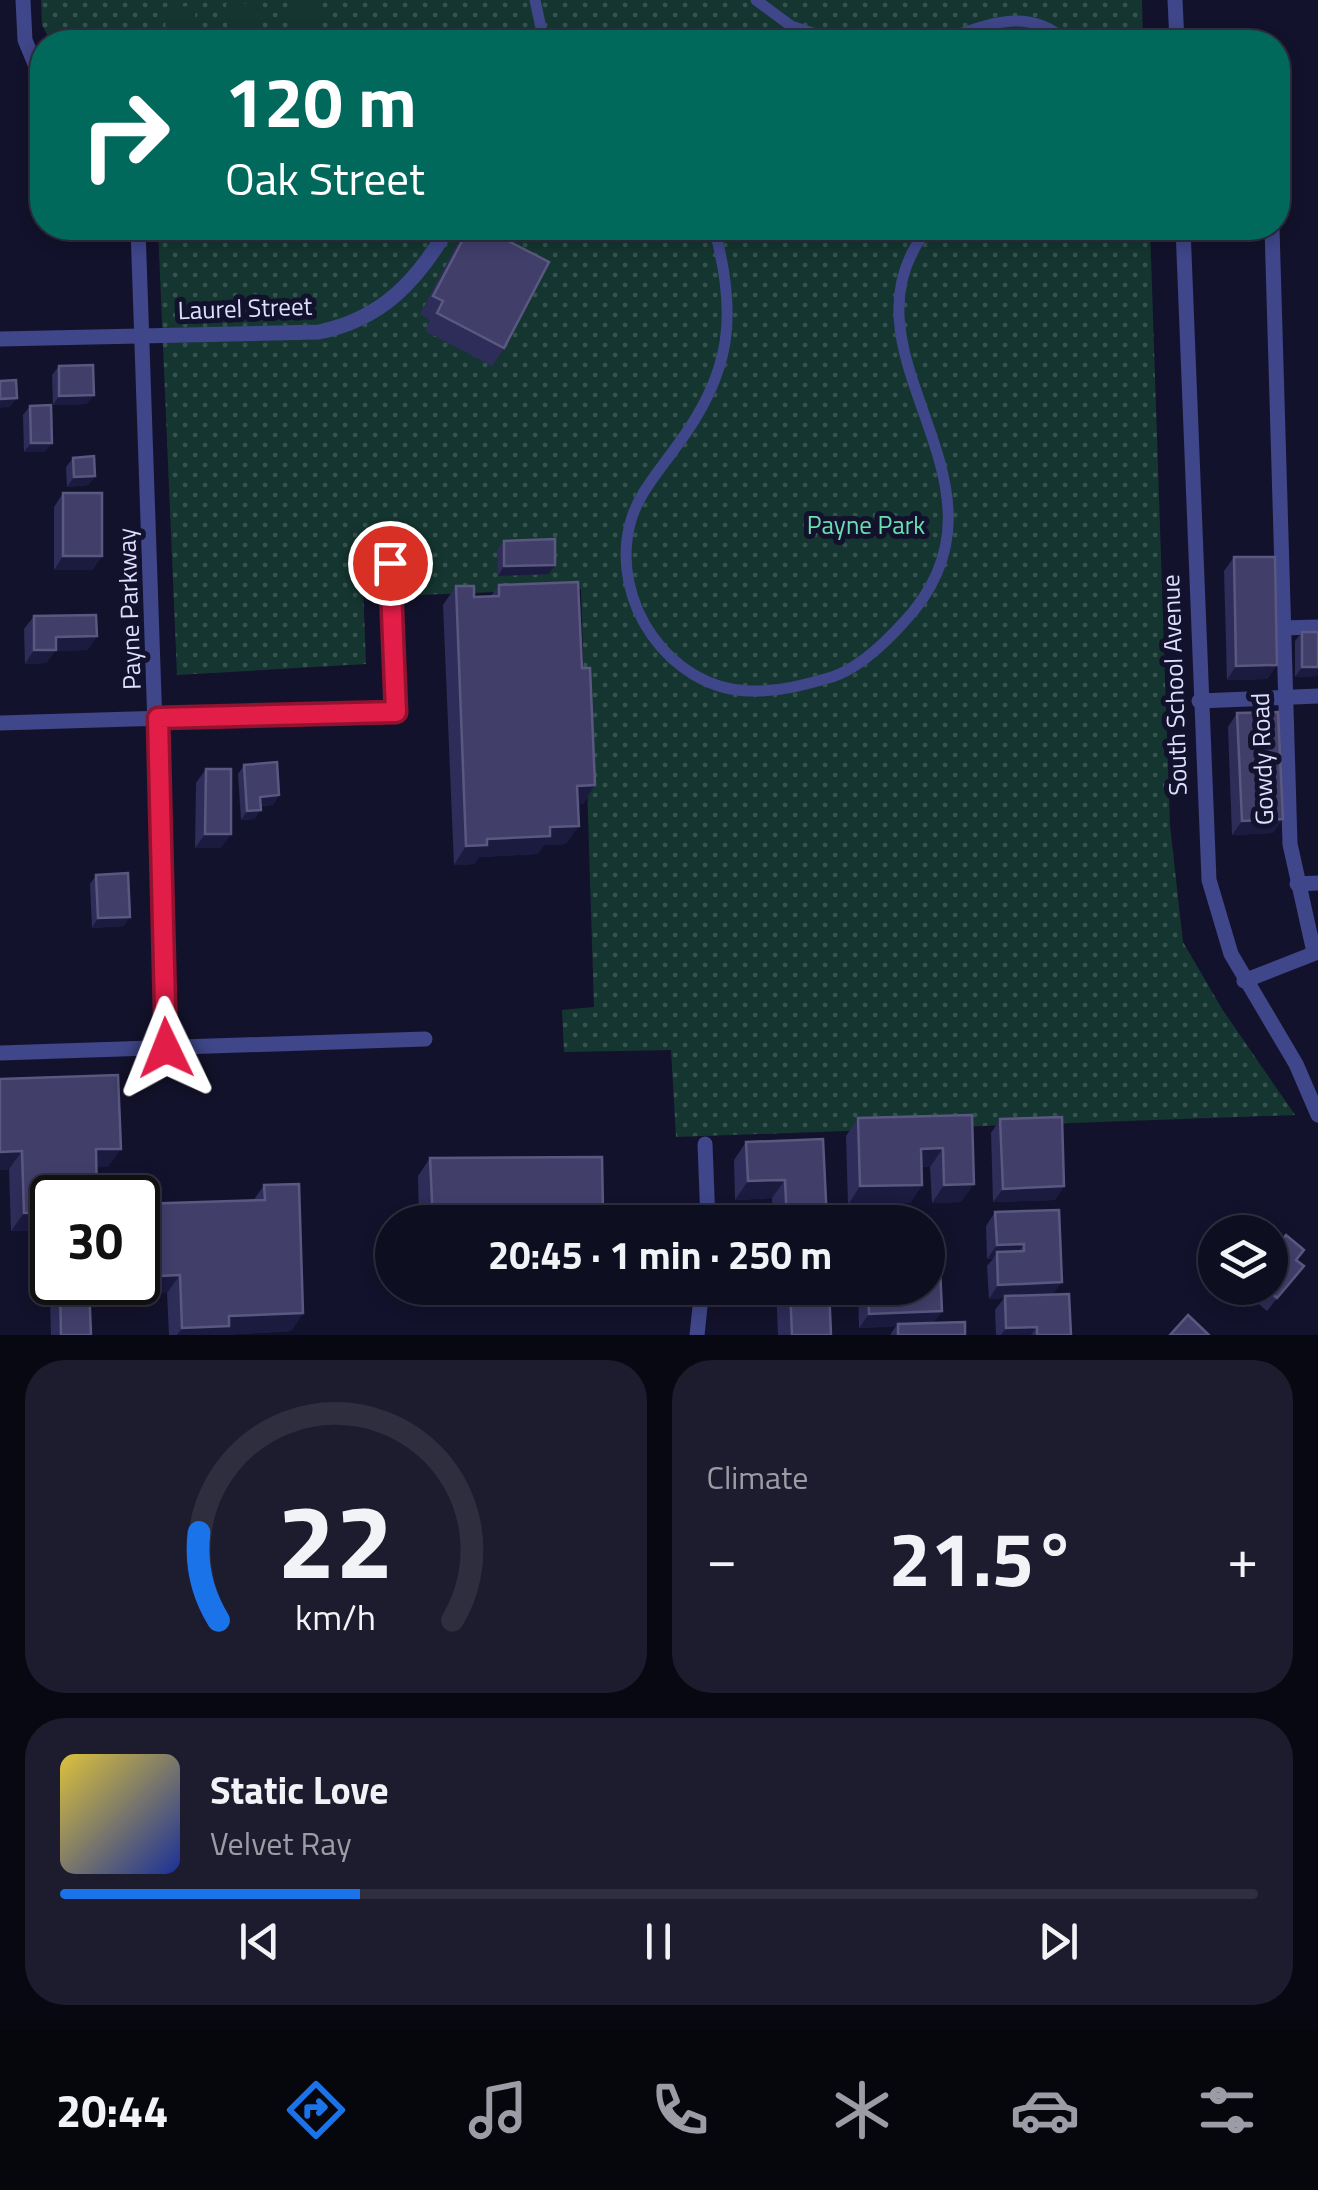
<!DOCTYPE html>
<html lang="en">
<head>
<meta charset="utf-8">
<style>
	:root { --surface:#0e0e21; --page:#1c1c2e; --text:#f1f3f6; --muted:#9b9ca5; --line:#2e2e3f; --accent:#1a73e8 }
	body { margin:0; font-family:"Titillium Web",sans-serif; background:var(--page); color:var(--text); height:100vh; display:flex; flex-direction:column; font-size:38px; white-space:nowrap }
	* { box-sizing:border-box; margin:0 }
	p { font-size:32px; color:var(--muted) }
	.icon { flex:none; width:55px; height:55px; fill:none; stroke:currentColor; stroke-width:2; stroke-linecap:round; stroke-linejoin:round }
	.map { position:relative; height:1335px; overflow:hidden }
	.panel { display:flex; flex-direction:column; gap:25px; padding:25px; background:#080812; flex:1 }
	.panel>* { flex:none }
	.top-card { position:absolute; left:30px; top:30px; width:1260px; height:210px; border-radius:40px; box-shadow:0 5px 15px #0003,0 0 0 2px var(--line); background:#00695c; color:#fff; overflow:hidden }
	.tools { position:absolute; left:1198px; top:1215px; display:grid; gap:20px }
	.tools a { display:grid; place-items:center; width:90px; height:90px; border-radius:50%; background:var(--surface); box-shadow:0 5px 15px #0003,0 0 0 2px var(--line); font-size:50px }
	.speed { position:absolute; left:30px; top:1175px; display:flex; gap:20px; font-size:50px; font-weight:700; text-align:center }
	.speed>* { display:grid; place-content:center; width:130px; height:130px; border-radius:50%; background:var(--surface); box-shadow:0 5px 15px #0003,0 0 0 2px var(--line); line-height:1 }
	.speed .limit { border:5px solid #111; border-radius:15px; background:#fff; color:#111 }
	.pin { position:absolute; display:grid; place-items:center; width:85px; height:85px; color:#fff; margin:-42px; border:5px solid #fff; border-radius:50%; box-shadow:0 2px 10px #0007 }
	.me { position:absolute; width:110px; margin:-55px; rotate:358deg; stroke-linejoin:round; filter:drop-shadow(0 0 8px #0008) }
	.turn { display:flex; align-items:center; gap:35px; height:210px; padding:0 30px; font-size:45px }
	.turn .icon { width:130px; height:130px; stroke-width:2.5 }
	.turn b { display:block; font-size:70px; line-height:85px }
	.big { font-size:75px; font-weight:700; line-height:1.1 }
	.panel .tile { flex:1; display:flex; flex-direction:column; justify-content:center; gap:15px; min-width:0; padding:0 35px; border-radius:40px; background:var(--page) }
	.panel .dial { align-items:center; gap:0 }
	.dial svg { height:260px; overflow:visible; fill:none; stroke:var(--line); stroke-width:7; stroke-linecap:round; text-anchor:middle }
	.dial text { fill:var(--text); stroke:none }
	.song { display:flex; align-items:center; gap:30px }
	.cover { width:120px; height:120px; border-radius:15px; background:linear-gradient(135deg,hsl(50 70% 55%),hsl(230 70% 35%)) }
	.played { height:10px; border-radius:5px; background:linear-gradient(90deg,var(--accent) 25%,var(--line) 25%) }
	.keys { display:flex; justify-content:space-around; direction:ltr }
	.heat { display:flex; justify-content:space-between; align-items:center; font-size:55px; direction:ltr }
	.panel .tiles { flex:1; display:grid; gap:25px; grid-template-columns:1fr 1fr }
	.tile:last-child { grid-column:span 2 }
	.trip { position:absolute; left:375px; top:1205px; width:570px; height:100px; border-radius:50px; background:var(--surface); box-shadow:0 5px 15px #0003,0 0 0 2px var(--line); font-weight:700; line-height:100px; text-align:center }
	.tab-bar { display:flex; height:160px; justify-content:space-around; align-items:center; background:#06060d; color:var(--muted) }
	.tab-bar .icon { width:70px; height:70px }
	.tab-bar .current { color:var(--accent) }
	.tab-bar b { font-size:45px; color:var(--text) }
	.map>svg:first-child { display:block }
	.park { fill:url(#park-dots) }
	.garden { fill:#153630 }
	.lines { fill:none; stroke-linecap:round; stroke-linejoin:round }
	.pedestrian { stroke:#3f4689; stroke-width:11 }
	.minor { stroke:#3f4689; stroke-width:15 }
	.wall { fill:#2e2c58 }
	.shaded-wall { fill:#1b1a3f }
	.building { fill:#413f6a; stroke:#5a5881; stroke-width:2.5 }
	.route-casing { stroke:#92132f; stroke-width:25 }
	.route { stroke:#e11d48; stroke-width:18 }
	.labels { text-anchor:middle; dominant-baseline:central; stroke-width:10; stroke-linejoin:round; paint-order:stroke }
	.street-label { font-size:25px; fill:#dedefe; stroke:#13122c }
	.park-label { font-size:25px; fill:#69deb0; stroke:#13122c }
</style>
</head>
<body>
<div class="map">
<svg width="1318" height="1335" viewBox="0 0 1318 1335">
	<defs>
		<pattern id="park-dots" width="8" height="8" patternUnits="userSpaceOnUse" patternTransform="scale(2.5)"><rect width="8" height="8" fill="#153630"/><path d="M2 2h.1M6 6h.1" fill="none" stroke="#37534f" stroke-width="1.8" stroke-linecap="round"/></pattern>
	</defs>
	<rect width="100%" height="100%" fill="#13122c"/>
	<g class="park">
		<path d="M41,0H1142L1143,42H51L42,25Z"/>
		<path d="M158,228H1150L1170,826L1183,942L1222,1009L1295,1115L676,1137L671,1050L564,1052L562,1010L594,1007L581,589L417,595L414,559L362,561L366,664L177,675Z"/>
	</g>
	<g class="garden">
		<path d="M319,1L320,42H290L288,2Z"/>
		<path d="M257,3L258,42H228L226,4Z"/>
		<path d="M195,6L196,42H166L165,7Z"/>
	</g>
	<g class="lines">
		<g class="pedestrian">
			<path d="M535,0L544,42"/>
			<path d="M756,0L791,26L840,42"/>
			<path d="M935,42C980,29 1026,2 1067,42"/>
			<path d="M714,228C738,315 732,373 676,447C659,471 637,495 630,524C610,601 669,689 750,691C779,692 804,685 832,677C859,668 884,644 903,623C1035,484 826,356 928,228"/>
		</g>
		<g class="minor">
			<path d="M23,0L25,40L42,81"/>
			<path d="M1175,0L1177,42"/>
			<path d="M138,228L166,1048"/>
			<path d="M1183,228L1209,880L1231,954L1296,1064L1318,1115"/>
			<path d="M1272,228L1290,844L1314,952"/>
			<path d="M0,339L319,332C382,319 417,281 448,228"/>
			<path d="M1282,628L1318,627"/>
			<path d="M1199,701L1318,696"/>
			<path d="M0,723L396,711L390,563"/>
			<path d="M1297,884L1318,883"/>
			<path d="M1244,981L1318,952"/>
			<path d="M0,1053L425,1039"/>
			<path d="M705,1144L708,1222"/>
			<path d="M697,1335L702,1288"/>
		</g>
	</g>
	<g class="wall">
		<path d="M468,228H483L504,348L492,366L425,331L430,320L420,314L459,240Z"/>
		<path d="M59,366L87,404L53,405L52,375Z"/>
		<path d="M30,406L45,452H24L23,415Z"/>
		<path d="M73,458L95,476L88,485L67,487L66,467Z"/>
		<path d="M63,493L102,556L92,570H54V507Z"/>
		<path d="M504,541L549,574L498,576L497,550Z"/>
		<path d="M1234,557L1277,665L1267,679L1227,680L1224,571Z"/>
		<path d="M499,585L582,668L595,785L583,804H578L566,844L544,845L537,854L479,857L474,864L454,865L443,605L456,586L474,597L491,596Z"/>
		<path d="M34,616L97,636L87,650L55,651L46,663L25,664L24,629Z"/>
		<path d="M1302,632L1318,676L1295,677V641Z"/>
		<path d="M1237,713L1273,833L1232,835L1228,727Z"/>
		<path d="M244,765L279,795L273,805L261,806V810L254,819L241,820L238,774Z"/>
		<path d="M206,769L221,848H195L196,783Z"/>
		<path d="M96,875L124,926L92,928L90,884Z"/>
		<path d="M0,1079L108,1167H96L52,1198V1282H138L253,1201L264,1185L303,1313L291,1331L223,1335H169L167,1293L118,1295V1288L89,1290L91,1335H51L50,1299L56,1291H43L41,1230L11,1231L9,1169L0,1170Z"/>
		<path d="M972,1115L961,1202L932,1203L930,1167H922V1185L910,1203L848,1205L846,1136L858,1118Z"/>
		<path d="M1000,1119L1064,1186L1055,1200L993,1202L991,1133Z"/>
		<path d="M746,1142L827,1222H773L772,1198L735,1200L734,1160Z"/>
		<path d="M430,1158L594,1222H419L418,1176Z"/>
		<path d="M1059,1210L1053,1294L1071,1335H996L995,1310L1004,1298L989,1299L987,1266L993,1259H987L986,1226L995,1212Z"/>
		<path d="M1304,1250L1297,1260L1304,1266L1267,1311L1242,1290L1244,1288H1270Z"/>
		<path d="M776,1288H829L831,1335H778Z"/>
		<path d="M858,1288H928L942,1311L933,1323L965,1335H890L896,1326L859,1328Z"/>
	</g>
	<g class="shaded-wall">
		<path d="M94,395L87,404L53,405L59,396Z"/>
		<path d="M17,398L10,407L0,408V399Z"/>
		<path d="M31,443H52L45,452H24Z"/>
		<path d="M95,476L88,485L67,487L74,477Z"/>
		<path d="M63,556H102L92,570H54Z"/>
		<path d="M555,565L549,574L498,576L504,566Z"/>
		<path d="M97,636L87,650L55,651L46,663L25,664L34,650L56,637Z"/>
		<path d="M1277,665L1267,679L1227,680L1236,666Z"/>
		<path d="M1302,667H1318V676L1295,677Z"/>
		<path d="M595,785L583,804L565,805L577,786Z"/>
		<path d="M279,795L273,805L254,806L260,797Z"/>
		<path d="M261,810L254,819L241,820L247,811Z"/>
		<path d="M1283,819L1273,833L1232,835L1242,821Z"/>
		<path d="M579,826L566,844L544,845L537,854L479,857L474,864L454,865L466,846L487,839L550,827Z"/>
		<path d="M205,834H231L221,848H195Z"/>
		<path d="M130,917L124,926L92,928L98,918Z"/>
		<path d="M943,1148L930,1167H909L921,1149Z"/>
		<path d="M96,1149H121L108,1167L83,1168Z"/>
		<path d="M22,1151L9,1169L0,1170V1152Z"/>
		<path d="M785,1180L772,1198L735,1200L748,1181Z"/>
		<path d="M974,1184L961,1202L932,1203L944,1185Z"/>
		<path d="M922,1185L910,1203L848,1205L860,1186Z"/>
		<path d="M1064,1186L1055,1200L993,1202L1003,1189Z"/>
		<path d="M582,1209H603L594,1222H540Z"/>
		<path d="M52,1212L41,1230L11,1231L24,1213Z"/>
		<path d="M1024,1244L1014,1258L997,1252L993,1259H987L997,1245Z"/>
		<path d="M1304,1266L1294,1280L1267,1311L1277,1298Z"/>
		<path d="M180,1275L167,1293L118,1295L127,1282H138V1277Z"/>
		<path d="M52,1278V1282H122L118,1288L60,1291V1285L56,1291H43Z"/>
		<path d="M1062,1282L1052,1296L989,1299L998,1285Z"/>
		<path d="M942,1311L932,1325L859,1328L869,1314Z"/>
		<path d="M303,1313L291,1331L223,1335H177L182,1328L229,1316Z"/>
		<path d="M1037,1327L1031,1335H1001L1006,1328Z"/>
	</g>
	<g class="building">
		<path d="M599,39L613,42H598Z"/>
		<path d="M469,228H483L549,262L504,348L437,313L443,301L433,296Z"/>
		<path d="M93,365L94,395L59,396V366Z"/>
		<path d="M16,380L17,398L0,399V381Z"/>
		<path d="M51,405L52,443H31L30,406Z"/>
		<path d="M94,456L95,476L74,477L73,458Z"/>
		<rect x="63" y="493" width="39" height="63"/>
		<path d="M555,539V565L504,566V541Z"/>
		<path d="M1234,557H1275L1277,665L1236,666Z"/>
		<path d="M578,582L582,668H590L595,785L577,786L579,826L550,827V836L487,839V845L466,846L456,586H474V597L499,596V585Z"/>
		<path d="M96,615L97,636L56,637V650H34V616Z"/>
		<rect x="1302" y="632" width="16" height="35"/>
		<path d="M1278,712L1283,819L1242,821L1237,713Z"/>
		<path d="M277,762L279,795L260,797L261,810L247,811L244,765Z"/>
		<path d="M206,769H231V834H205Z"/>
		<path d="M128,873L130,917L98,918L96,875Z"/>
		<path d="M118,1075L121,1149H96L97,1198H52V1212L24,1213L22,1151L0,1152V1079Z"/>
		<path d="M972,1115L974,1184L944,1185L943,1148L921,1149L922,1185L860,1186L858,1118Z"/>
		<path d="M1062,1117L1064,1186L1003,1189L1000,1119Z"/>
		<path d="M823,1139L827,1222H787L785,1180L748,1181L746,1142Z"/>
		<path d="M602,1157L603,1209H582V1220L540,1222H433L430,1158Z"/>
		<path d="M299,1184L303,1313L229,1316V1326L182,1328L180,1275L138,1277V1204L265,1200L264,1185Z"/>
		<path d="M1059,1210L1062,1282L998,1285L997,1252L1024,1251V1244L997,1245L995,1212Z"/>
		<path d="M1286,1235L1304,1250L1296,1260L1304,1266L1277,1298L1265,1288H1270V1255Z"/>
		<path d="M939,1246L942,1311L869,1314L868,1288H928V1247Z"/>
		<path d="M89,1284L91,1335H61L60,1285Z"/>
		<path d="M790,1288H829L831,1335H792Z"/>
		<path d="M1069,1294L1071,1335H1037V1327L1006,1328L1005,1296Z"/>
		<path d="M1188,1315L1209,1335H1170Z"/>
		<path d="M965,1322V1335H898V1324Z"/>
	</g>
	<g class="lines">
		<g class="route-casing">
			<path id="route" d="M166,1048L158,718L396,712L390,563"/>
		</g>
		<use href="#route" class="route"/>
	</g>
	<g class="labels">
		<g class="street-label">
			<text transform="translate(245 308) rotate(-2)">Laurel Street</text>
			<text transform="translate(129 609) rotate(-92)">Payne Parkway</text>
			<text transform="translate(1174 685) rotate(-92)">South School Avenue</text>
			<text transform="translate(1262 759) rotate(-92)">Gowdy Road</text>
		</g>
		<g class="park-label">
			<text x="866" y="525">Payne Park</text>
		</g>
	</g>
</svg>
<div class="tools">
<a><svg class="icon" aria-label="layers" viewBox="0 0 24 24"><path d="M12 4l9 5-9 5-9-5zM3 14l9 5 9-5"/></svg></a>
</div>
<div class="speed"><div class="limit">30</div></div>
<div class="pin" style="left:390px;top:563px;background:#d93025"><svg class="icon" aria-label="arrive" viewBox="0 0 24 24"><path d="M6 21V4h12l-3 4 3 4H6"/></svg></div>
<svg class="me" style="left:166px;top:1048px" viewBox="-20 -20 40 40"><path d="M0-17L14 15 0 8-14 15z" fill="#e11d48" stroke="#fff" stroke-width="4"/></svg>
<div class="trip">20:45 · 1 min · 250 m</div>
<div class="top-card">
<div class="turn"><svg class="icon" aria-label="right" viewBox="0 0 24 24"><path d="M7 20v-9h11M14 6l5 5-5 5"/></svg><div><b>120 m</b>Oak Street</div></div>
</div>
</div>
<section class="panel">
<div class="tiles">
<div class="tile dial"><svg viewBox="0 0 100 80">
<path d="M14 69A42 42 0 1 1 86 69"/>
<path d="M14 69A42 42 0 0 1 8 42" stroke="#1a73e8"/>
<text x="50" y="56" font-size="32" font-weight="700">22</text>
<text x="50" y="72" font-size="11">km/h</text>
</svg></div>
<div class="tile"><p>Climate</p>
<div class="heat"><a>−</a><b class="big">21.5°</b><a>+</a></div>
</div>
<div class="tile">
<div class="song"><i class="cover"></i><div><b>Static Love</b><p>Velvet Ray</p></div></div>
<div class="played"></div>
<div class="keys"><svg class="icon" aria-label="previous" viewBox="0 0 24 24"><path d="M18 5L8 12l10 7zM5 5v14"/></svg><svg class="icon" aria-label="pause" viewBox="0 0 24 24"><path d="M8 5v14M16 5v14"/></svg><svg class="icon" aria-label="next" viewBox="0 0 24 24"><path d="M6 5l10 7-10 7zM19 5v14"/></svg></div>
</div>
</div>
</section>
<nav class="tab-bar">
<b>20:44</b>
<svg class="icon current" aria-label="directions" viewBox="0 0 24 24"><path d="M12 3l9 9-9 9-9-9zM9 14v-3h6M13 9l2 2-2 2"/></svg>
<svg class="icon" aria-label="music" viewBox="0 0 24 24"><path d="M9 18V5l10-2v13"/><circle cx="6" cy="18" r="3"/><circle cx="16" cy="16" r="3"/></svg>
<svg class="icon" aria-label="phone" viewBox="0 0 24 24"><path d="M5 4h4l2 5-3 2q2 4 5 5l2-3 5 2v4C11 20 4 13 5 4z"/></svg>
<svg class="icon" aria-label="climate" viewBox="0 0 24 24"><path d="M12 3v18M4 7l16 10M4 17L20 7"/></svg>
<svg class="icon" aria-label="car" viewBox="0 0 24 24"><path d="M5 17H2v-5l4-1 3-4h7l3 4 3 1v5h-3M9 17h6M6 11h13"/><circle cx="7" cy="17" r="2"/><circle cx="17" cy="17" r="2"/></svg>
<svg class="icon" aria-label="filters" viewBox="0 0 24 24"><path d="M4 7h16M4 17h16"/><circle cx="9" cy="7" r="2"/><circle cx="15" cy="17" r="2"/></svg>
</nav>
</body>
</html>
